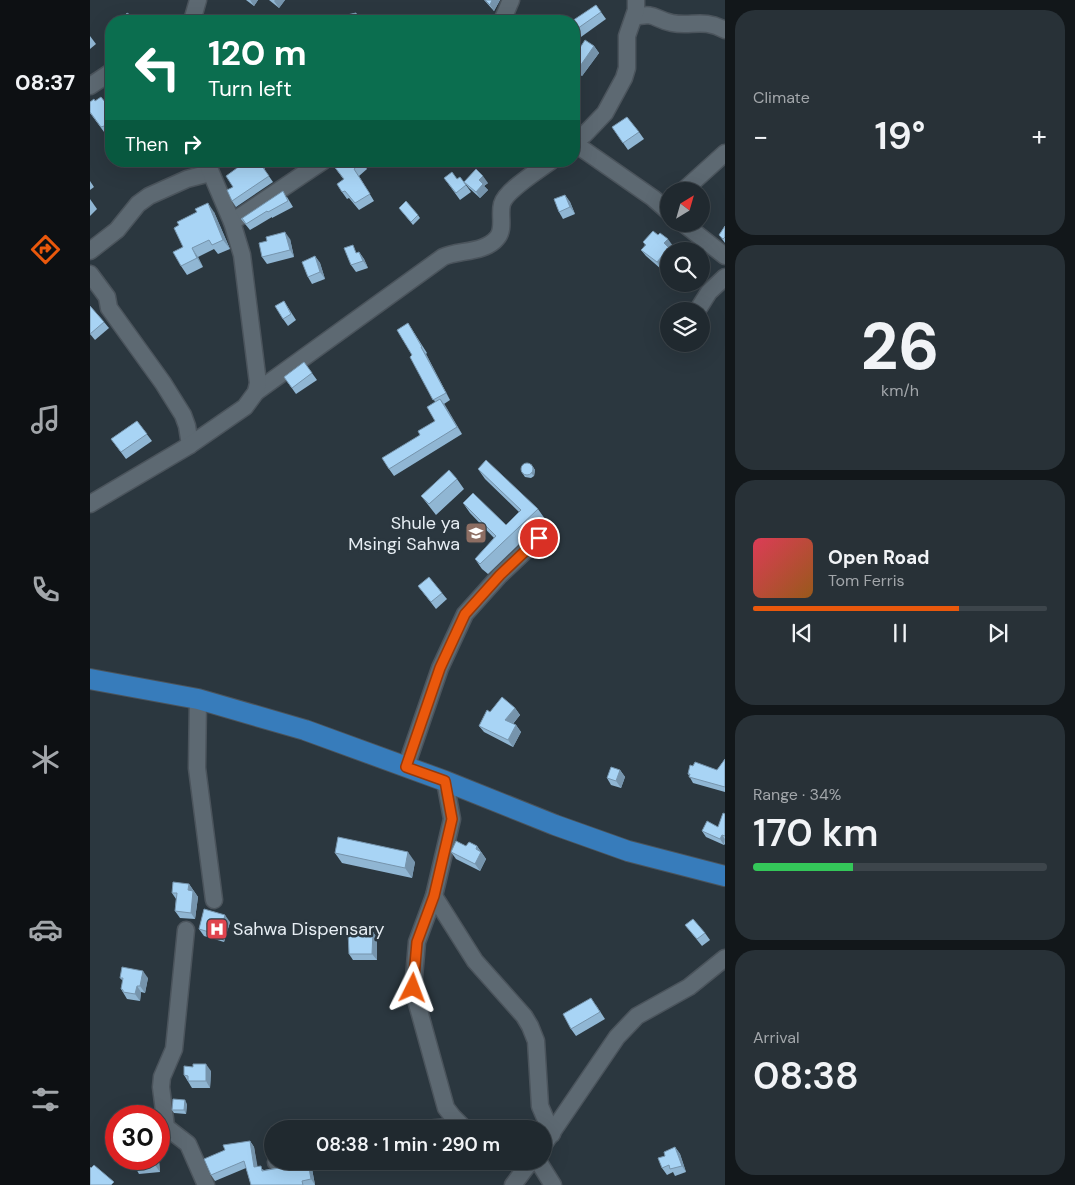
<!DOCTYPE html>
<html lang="en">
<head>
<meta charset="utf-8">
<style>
	:root { --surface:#20292f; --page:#283137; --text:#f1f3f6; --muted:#a2a6aa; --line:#3d454b; --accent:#ea580c }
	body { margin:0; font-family:"DM Sans",sans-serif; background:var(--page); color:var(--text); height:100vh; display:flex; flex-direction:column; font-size:19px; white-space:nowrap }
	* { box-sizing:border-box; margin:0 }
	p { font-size:16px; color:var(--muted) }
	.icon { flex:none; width:28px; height:28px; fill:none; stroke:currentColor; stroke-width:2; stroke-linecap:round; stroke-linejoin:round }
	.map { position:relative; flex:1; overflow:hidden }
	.sheet { display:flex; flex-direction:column; gap:10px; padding:10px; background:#12171a; width:350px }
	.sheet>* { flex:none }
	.banner { position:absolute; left:15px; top:15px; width:475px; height:152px; border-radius:20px; box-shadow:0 5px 20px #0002,0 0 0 1px var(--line); background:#0b6e4f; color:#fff; overflow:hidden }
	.needle { width:32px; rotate:37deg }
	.tools { position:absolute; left:570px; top:182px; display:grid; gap:10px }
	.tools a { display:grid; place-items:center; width:50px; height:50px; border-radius:50%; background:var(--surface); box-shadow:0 5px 20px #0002,0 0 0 1px var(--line); font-size:25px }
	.speed { position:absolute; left:15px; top:1105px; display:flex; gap:10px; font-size:25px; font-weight:700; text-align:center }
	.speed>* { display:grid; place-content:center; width:65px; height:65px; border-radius:50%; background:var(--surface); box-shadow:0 5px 20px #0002,0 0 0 1px var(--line); line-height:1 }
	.speed .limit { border:8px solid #d22; background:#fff; color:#111 }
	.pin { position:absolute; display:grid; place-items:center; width:42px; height:42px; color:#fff; margin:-21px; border:2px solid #fff; border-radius:50%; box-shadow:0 1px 5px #0007 }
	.me { position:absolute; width:55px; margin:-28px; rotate:3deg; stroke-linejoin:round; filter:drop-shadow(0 0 4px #0008) }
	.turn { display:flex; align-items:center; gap:18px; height:105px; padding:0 20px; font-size:22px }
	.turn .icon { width:65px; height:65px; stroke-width:2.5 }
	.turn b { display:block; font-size:35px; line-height:42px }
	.then { display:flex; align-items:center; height:48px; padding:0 20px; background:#0003; gap:10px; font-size:19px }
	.big { font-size:38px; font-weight:600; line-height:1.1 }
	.sheet .card { flex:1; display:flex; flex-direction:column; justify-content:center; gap:8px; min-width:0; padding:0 18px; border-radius:20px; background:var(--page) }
	.sheet .dial { align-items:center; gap:0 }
	.dial b { font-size:65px; line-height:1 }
	.song { display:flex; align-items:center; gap:15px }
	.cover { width:60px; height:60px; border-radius:8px; background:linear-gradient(135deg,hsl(350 70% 55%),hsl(30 70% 35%)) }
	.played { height:5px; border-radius:2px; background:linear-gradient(90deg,var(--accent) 70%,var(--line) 70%) }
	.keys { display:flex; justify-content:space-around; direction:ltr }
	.heat { display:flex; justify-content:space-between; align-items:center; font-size:28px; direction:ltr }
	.charge { height:8px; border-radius:4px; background:linear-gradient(90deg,#34c759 34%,var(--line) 0) }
	.trip { position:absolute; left:174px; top:1120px; width:288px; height:50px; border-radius:25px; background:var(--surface); box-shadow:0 5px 20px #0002,0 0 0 1px var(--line); font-weight:600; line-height:50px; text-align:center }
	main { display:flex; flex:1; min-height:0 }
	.menu { display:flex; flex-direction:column; width:90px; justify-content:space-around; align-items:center; background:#0d1013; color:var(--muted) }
	.menu .icon { width:35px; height:35px }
	.menu .on { color:var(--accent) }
	.menu b { font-size:22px; color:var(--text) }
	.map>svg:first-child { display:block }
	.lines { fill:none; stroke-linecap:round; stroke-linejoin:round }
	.minor-casing { stroke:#4b545c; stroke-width:19 }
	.major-casing { stroke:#4b545c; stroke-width:22 }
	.minor { stroke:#5d6972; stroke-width:16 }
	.major { stroke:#377cbb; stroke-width:20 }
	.wall { fill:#90b6d3 }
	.shaded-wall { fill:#7694ac }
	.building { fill:#a8d4f5; stroke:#7694ac }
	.route-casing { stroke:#983908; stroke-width:12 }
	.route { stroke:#ea580c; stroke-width:9 }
	.labels { text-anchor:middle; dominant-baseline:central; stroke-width:5; stroke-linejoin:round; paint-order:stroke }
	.poi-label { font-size:18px; fill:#e7eef4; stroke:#2b373f; text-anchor:end }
</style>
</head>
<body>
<main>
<nav class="menu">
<b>08:37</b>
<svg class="icon on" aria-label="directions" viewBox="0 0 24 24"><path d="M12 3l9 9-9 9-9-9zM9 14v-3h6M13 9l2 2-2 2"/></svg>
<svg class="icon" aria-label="music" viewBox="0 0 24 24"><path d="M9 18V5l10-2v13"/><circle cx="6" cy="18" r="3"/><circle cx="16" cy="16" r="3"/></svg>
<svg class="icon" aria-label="phone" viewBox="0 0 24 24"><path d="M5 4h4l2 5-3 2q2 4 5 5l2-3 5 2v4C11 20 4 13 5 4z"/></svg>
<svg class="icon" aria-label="climate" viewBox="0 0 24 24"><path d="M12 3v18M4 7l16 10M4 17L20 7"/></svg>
<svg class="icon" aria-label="car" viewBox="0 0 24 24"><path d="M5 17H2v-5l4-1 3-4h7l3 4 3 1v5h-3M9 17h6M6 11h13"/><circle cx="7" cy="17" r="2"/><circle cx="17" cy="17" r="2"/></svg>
<svg class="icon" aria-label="filters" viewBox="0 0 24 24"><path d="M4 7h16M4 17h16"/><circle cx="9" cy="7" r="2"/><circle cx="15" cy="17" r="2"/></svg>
</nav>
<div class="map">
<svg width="635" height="1185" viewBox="0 0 635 1185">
	<rect width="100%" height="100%" fill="#2b373f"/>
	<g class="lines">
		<g class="minor-casing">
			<g id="minor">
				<path d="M544,17C567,12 563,19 582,23C602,27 613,18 635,30"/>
				<path d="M102,21L108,0"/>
				<path d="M412,21L421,0"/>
				<path d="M0,86L21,72"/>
				<path d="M484,139L494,135L515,113L534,78L537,68V36L546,10V0"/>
				<path d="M484,143L563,198L579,212"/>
				<path d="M593,191L635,153"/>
				<path d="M142,222L233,161"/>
				<path d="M594,224L635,256"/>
				<path d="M0,251L27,230L48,204L59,196L97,179L120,173"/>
				<path d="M0,274L17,297L19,308L73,383L93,415L97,426L100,445"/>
				<path d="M607,311L619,292L635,277"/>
				<path d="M166,392L353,257C369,250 395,253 407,238C415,229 409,215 412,204C416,190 448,171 461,161"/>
				<path d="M0,504L100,445L155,407L166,392L168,383L152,255L142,222L116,161"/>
				<path d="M108,699L107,768L124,900"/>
				<path d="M316,767L350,668L375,614L410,575L449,538"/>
				<path d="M355,781L362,819L344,896L327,942L323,989L356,1108L363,1117L375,1129"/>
				<path d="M344,896L385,961L434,1016L440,1026L446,1041L450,1106L462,1134"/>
				<path d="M96,930L84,1049L72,1077L71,1087L76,1127L98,1144L116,1185"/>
				<path d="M336,1129L371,1126"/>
				<path d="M452,1147L527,1037L547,1016L599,987L635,958"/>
				<path d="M448,1161L463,1185"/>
				<path d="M186,1162L187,1161"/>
				<path d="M423,1185L441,1161"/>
			</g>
		</g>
		<g class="major-casing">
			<path id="major" d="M0,679L108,699L215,730L355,781L465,825L538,851L635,876"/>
		</g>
		<use href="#minor" class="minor"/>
		<use href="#major" class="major"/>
	</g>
	<g class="wall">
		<path d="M156,0H168L164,6Z"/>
		<path d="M179,0H195L189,8Z"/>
		<path d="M394,0H410L404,11Z"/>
		<path d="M506,5L516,19L484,42V21Z"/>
		<path d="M0,36L6,44L0,49Z"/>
		<path d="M504,46L509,53L492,76L484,69V66Z"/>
		<path d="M21,100V137L19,134L17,136L0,113L15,102Z"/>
		<path d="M522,127L549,132L554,139L538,150Z"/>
		<path d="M153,161H184L174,169L183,182L146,207L142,201L143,187L154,163Z"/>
		<path d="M240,161H272L277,169L269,176L284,201L269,210L259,198L257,199L252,192L254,180Z"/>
		<path d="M370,177L381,192L370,200L354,178L367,179Z"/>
		<path d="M0,181L4,187L0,190Z"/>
		<path d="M374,182L398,183L394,186L398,190L390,198L379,188Z"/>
		<path d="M475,195L480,202L485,214L473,219L469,212Z"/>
		<path d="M197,197L203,207L182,218V217L160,230L151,219Z"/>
		<path d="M0,199L7,209L0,216Z"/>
		<path d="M309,208L328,215L330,218L323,225Z"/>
		<path d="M124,212L140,249L128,254L124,249L108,257L113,267L97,275L91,266Z"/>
		<path d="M635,226V243L629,235Z"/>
		<path d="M568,235L583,246L580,249L571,269L556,256L551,250L555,245L553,242Z"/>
		<path d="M200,239L204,257L177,264L172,257Z"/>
		<path d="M269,252L274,259L278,268L266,272L261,265L268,253Z"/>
		<path d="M225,256L230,263L235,279L222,284L218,277Z"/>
		<path d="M194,301L206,320L198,326L193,319Z"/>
		<path d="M0,306L14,322L19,328L5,340L0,334Z"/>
		<path d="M318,323L337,353L336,354L360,400L354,404L372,434L304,476L299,469L330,435L345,421V402L322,355Z"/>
		<path d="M214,362L227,380L206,394L194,377Z"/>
		<path d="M47,421L62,441L36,459L21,439Z"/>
		<path d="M441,464L445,470L444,476L441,478L435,477L431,471Z"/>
		<path d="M388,469L448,509L455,519L398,574L392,569L385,559L404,538L380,513L373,503L416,525L429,512L395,479Z"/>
		<path d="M367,479L374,489L346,515L339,506L331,496Z"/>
		<path d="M328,586L352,593L357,599L346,609Z"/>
		<path d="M425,708L430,715L423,724L426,725L431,732L423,747L394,732L389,726L400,712Z"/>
		<path d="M635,759V792L603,783L598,774L603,766L627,770Z"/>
		<path d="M530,770L535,777L531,788L521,785L517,778Z"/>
		<path d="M635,814V844L634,845L616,837L612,831L628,827Z"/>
		<path d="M376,846H387L396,859L390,871L366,859L361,852Z"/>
		<path d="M245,853L325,862L322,878L252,863Z"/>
		<path d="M99,884L108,897L105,919L90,918L85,911L86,899L82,893Z"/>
		<path d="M140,922L134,942L114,936L109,929Z"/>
		<path d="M595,925L615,933L620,940L612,946Z"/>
		<path d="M283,932L287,938V960H263L259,954Z"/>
		<path d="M30,978H58L55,993L51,992L50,1001L37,999L31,989L33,981Z"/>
		<path d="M506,1005L515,1019L486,1036L481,1029Z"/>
		<path d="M121,1071L120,1088H102L94,1075Z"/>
		<path d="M97,1104L96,1114L84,1113L82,1110Z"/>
		<path d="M160,1141L164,1147L167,1167L174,1170L218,1163L222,1169L225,1185H161L156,1168L125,1181L121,1175L135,1150Z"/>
		<path d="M585,1147L590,1154L596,1172L585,1176L583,1172L577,1175L572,1168L575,1156Z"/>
		<path d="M69,1161L70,1172L49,1174L45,1167Z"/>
	</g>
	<g class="shaded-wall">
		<path d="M160,0H168L164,6Z"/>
		<path d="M185,0H195L189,8L184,1Z"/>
		<path d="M402,0H410L404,11L400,5Z"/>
		<path d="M266,13L270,20L271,21H268Z"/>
		<path d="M504,46L509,53L492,76L488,69Z"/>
		<path d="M393,176L398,183L394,186L398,190L390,198L386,192L389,180Z"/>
		<path d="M475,195L480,202L485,214L480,207Z"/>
		<path d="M118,203L124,212L140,249L133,240Z"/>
		<path d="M195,232L200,239L204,257L200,250Z"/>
		<path d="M578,239L583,246L580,249L581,251H579V260L571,269L567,262L574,243Z"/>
		<path d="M102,248L108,257L113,267L107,258Z"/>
		<path d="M269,252L274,259L278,268L273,261Z"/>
		<path d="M225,256L230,263L235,279L230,272Z"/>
		<path d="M331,347L336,354L360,400L356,393Z"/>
		<path d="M350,399L355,405L372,434L367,427Z"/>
		<path d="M443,467L445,470L444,476L441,473Z"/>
		<path d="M425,708L430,715L420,727L415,720Z"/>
		<path d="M426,725L431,732L423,747L418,740Z"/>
		<path d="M530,770L535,777L531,788L526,781Z"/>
		<path d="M632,835L635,839L634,845L630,839Z"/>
		<path d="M387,846L396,859L390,871L385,864L386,849Z"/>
		<path d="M318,852L325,862L322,878L315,868Z"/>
		<path d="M99,884L108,897L105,919L101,913L98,890Z"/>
		<path d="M135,915L140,922L134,942L129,935Z"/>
		<path d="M283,932L287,938V960L282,954Z"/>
		<path d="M53,971L58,978L55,993L50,986Z"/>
		<path d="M47,986L51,992L50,1001L45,994Z"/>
		<path d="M116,1064L121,1071L120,1088L116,1081Z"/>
		<path d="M95,1100L97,1104L96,1114L94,1110Z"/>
		<path d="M160,1141L164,1147L169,1174L164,1167Z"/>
		<path d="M585,1147L590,1154L596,1172L592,1166Z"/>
		<path d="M64,1159H67L69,1161L70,1172L65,1165Z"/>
		<path d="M218,1163L222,1169L225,1185L221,1179Z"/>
	</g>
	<g class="building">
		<path d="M395,0H402L400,5Z"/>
		<path d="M506,5L511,12L484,31V21H482Z"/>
		<path d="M37,13L49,21H31Z"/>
		<path d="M266,13L268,21H256H258L257,15Z"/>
		<path d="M113,15L121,19L120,21H110Z"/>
		<path d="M381,15L385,21H367Z"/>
		<path d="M20,34H21V50H18Z"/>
		<path d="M495,40L504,46L488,69L484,66V57Z"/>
		<path d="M11,97L15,102L20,99L21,100V126L16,130L14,126L11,127L0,112V102L4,99L5,101Z"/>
		<path d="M537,117L549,132L533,143L522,127Z"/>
		<path d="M153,161H171L169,162L179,176L142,201L137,190L143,187L136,176L154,163Z"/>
		<path d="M240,161H272V162L264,169L280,194L265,203L255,191L252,192L247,184L254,179Z"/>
		<path d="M386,169L393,176L389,180L393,184L386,192L374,182Z"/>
		<path d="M362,172L367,179L370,177L376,185L366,193L354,178Z"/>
		<path d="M193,191L198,201L178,212L177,211L156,224L152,218L151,219Z"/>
		<path d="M475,195L480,207L469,212L464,199Z"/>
		<path d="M316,201L328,215L321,222L309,208Z"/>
		<path d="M118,203L133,240L122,245L119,240L102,248L107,258L91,266L83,252L93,247L84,228L89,225L87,222L107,212L105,209Z"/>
		<path d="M635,226V237L633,239L629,235Z"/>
		<path d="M563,231L568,235L570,233L578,239L574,243L579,248L567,262L551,250L556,245L553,242Z"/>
		<path d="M195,232L200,250L172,257L169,243L177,241L176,237Z"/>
		<path d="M263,245L266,253L269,252L273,261L261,265L254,248Z"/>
		<path d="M225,256L230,272L218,277L212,262Z"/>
		<path d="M194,301L201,314L193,319L185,306Z"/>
		<path d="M0,306L14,322L0,334Z"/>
		<path d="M318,323L332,347H331L356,393L343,400L320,357L322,355L307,330Z"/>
		<path d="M214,362L222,373L202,388L194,377Z"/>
		<path d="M350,399L367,427L299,469L292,458L330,435L328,431L345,421L337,407Z"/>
		<path d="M47,421L57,434L31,452L21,439Z"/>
		<path d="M396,460L448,509L390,564L385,559L406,536L373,503L383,493L416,525L431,510L388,469Z"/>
		<circle cx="437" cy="469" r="6"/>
		<path d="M359,470L367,479L339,504L331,496Z"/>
		<path d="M339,577L352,593L341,602L328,586Z"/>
		<path d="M412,697L425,708L415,720L426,725L418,740L389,726L397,710L400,712Z"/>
		<path d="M635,759V787L599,777L600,774H598L600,765L603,766L605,762L627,770Z"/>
		<path d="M521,767L530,770L526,781L517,778Z"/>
		<path d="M633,813L635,814V836L632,835L630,839L612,831L617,821L628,827Z"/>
		<path d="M248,837L318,852L315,868L245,853Z"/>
		<path d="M366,841L376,846L379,842L387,846L386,849L391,852L385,864L361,852Z"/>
		<path d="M83,882L99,884L98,890L103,891L101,913L85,911L87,893H82Z"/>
		<path d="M114,909L135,915L129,935L109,929Z"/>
		<path d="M603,919L615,933L607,939L595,925Z"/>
		<path d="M258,931L283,932L282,954H259Z"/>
		<path d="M32,967L53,971L50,986H47L45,994L33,992V990L31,989L33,978H30Z"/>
		<path d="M501,998L510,1012L481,1029L473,1014Z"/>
		<path d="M103,1064H116V1081H98V1076L94,1075V1066L103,1067Z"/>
		<path d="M83,1099L95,1100L94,1110H82Z"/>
		<path d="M160,1141L164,1167L171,1166L172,1171L218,1163L221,1179L212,1181L213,1185H161L154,1161L121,1175L114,1159L135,1150L133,1145Z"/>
		<path d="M585,1147L592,1166L580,1169L579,1165L572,1168L568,1158L575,1156L574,1152Z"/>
		<path d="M44,1159H64L65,1165L45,1167Z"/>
		<path d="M4,1165L24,1182L21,1185H0V1167L1,1168Z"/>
	</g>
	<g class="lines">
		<g class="route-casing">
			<path id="route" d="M323,988L327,942L344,896L362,819L355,781L316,767L350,668L375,614L410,575L449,538"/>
		</g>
		<use href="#route" class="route"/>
	</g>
	<defs>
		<g id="school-square" transform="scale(1.125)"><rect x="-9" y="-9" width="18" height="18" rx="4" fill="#8d6e63" stroke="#2b373f"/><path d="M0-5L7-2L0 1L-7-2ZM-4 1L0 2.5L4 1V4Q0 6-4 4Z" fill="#fff"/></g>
		<g id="hospital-square" transform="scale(1.125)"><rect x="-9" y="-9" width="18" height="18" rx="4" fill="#e0444e" stroke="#2b373f"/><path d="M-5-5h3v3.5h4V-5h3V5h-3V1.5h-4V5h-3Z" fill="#fff"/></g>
	</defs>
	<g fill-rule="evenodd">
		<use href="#school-square" x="386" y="533"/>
		<use href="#hospital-square" x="127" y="929"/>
	</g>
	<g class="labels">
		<g class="poi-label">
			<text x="370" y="523">Shule ya<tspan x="370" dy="21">Msingi Sahwa</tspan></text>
			<text x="143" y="929" text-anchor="start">Sahwa Dispensary</text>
		</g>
	</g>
</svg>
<div class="tools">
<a><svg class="needle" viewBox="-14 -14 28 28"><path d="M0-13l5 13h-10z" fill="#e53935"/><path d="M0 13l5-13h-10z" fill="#a2a6aa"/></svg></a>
<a><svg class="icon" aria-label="search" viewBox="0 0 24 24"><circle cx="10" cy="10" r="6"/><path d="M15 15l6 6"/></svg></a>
<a><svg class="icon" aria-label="layers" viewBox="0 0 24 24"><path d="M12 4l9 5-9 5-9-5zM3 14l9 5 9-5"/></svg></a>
</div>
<div class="speed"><div class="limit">30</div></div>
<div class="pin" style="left:449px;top:538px;background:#d93025"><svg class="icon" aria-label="arrive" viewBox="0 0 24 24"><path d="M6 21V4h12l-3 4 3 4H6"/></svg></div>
<svg class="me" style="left:323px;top:988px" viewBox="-20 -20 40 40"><path d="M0-17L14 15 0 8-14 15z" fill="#ea580c" stroke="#fff" stroke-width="4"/></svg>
<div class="trip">08:38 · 1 min · 290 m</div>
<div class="banner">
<div class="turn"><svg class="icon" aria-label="left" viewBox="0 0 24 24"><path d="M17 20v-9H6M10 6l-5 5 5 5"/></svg><div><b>120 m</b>Turn left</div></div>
<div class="then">Then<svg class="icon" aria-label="right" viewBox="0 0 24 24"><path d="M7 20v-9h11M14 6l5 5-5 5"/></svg></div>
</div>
</div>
<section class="sheet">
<div class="card"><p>Climate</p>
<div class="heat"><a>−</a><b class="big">19°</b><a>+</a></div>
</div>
<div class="card dial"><b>26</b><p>km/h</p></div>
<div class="card">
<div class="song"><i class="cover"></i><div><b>Open Road</b><p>Tom Ferris</p></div></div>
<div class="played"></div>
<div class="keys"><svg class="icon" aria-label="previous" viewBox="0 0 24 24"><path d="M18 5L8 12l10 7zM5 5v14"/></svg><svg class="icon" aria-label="pause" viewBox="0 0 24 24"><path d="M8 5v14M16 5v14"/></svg><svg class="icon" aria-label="next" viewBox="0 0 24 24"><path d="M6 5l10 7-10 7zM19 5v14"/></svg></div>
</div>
<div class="card"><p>Range · 34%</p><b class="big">170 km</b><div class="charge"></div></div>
<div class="card"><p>Arrival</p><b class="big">08:38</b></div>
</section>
</main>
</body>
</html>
